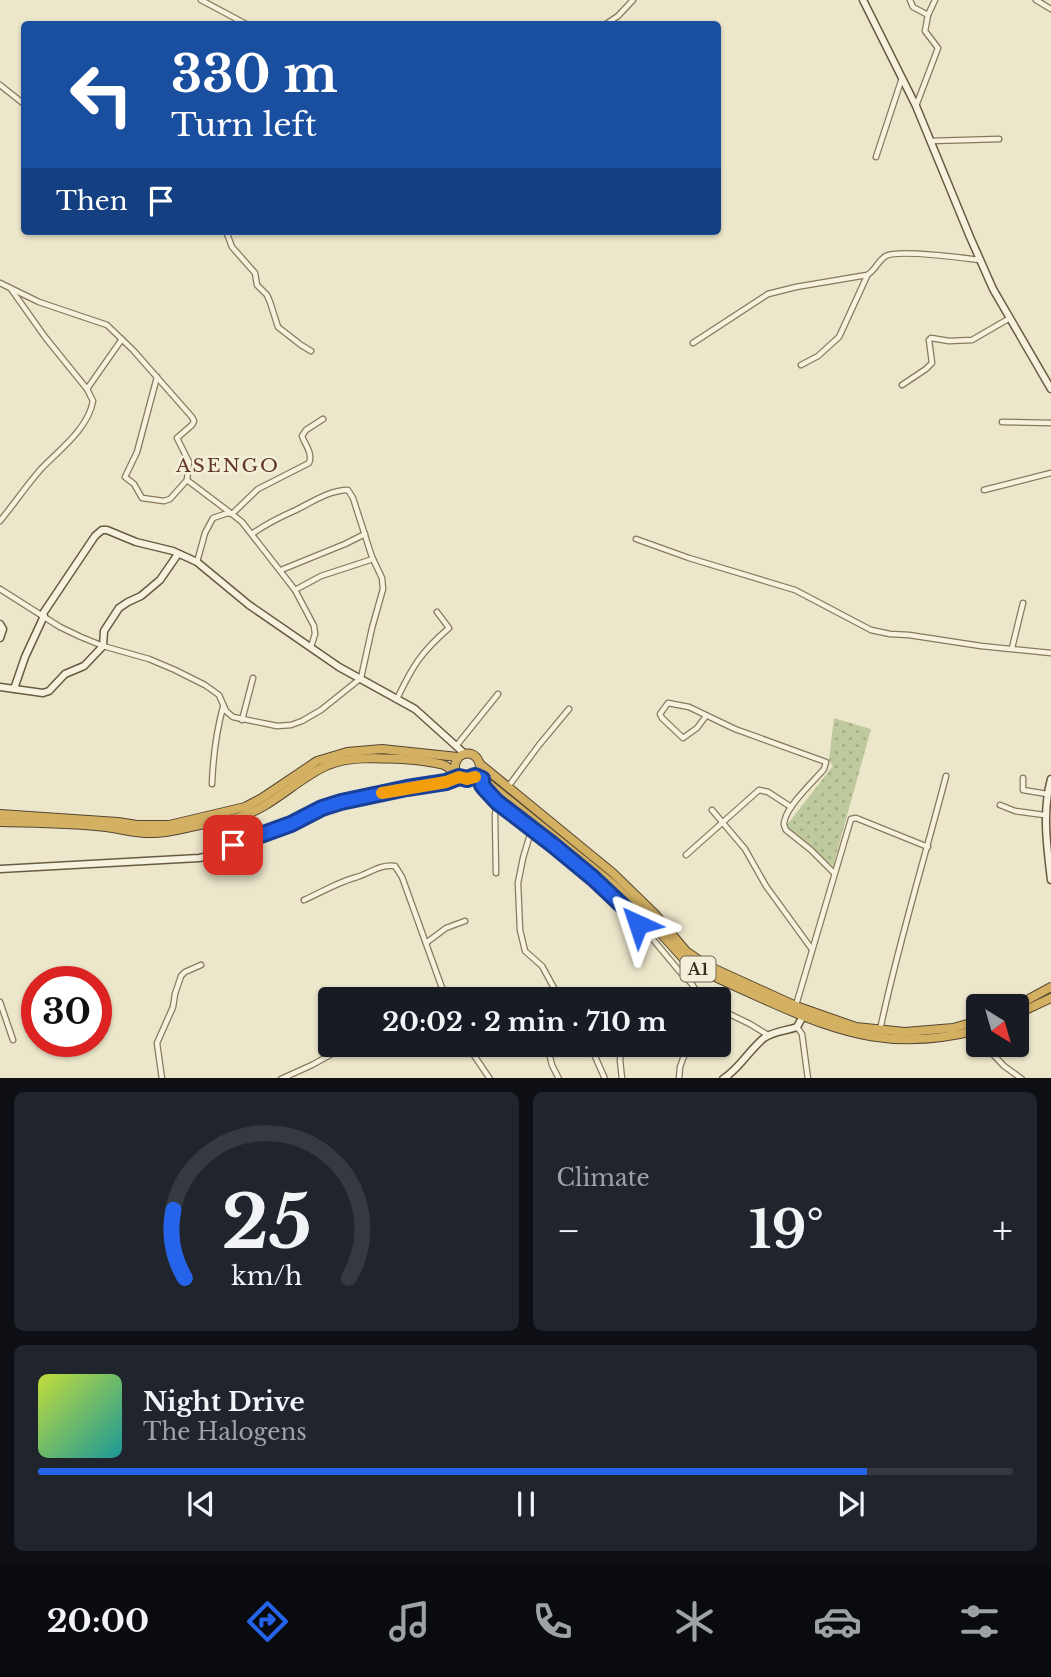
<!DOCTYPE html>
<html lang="en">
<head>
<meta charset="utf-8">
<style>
	:root { --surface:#171b24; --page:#20242c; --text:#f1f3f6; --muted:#9ea1a6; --line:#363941; --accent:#2563eb }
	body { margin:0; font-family:"Libre Baskerville",serif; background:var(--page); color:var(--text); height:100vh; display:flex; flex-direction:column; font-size:26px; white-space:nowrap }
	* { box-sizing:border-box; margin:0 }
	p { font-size:23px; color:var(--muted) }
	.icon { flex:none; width:38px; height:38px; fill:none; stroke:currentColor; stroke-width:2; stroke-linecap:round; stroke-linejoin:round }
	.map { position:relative; height:1078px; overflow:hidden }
	.sheet { display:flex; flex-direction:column; gap:14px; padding:14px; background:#0d0f14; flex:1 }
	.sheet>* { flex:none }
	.top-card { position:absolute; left:21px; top:21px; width:700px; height:214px; border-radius:7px; box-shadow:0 2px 5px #0004; background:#1a4fa0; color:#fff; overflow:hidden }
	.needle { width:46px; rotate:143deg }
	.buttons { position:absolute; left:966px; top:994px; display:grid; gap:14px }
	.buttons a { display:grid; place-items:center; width:63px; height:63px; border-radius:7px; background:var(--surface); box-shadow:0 2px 5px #0004; font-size:35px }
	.speed { position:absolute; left:21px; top:966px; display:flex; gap:14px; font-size:35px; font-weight:700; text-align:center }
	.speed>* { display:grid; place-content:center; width:91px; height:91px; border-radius:50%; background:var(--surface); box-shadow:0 2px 5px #0004; line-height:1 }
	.speed .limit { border:10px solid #d22; background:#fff; color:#111 }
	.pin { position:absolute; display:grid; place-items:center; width:60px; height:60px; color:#fff; margin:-30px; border-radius:14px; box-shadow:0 4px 10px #0006 }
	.me { position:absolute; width:77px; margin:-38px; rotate:318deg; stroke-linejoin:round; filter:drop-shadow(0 0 5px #0008) }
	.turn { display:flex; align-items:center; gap:24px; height:147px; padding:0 35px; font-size:32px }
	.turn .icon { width:91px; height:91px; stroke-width:2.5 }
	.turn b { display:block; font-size:49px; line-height:60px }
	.then { display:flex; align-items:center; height:66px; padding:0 35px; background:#0003; gap:14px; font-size:26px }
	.big { font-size:52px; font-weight:700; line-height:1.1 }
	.sheet .widget { flex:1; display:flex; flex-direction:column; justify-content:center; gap:10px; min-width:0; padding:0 24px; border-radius:10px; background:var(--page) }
	.sheet .dial { align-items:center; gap:0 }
	.dial svg { height:182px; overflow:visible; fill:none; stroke:var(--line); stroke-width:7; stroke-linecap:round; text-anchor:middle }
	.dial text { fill:var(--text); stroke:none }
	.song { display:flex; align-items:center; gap:21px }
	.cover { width:84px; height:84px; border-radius:10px; background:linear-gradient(135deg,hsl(70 70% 55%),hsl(180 70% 35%)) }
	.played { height:7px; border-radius:4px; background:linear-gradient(90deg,var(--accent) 85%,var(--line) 85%) }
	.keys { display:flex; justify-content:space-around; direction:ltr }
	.heat { display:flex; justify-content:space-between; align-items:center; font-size:38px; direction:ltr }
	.sheet .tiles { flex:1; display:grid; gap:14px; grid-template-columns:1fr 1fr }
	.widget:last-child { grid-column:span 2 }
	.trip { position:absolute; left:318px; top:987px; width:413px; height:70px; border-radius:7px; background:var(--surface); box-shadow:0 2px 5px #0004; font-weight:700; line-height:70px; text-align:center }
	.dock { display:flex; height:112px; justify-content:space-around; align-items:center; background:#090b0e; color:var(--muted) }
	.dock .icon { width:49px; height:49px }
	.dock .active { color:var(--accent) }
	.dock b { font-size:32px; color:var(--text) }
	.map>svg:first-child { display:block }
	.grass { fill:url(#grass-dots) }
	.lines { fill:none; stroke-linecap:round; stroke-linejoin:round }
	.street-casing { stroke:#87795f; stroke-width:7 }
	.secondary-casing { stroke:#695b42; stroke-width:9 }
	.highway-casing { stroke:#554733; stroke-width:10 }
	.street { stroke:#f7f2dd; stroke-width:4.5 }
	.secondary { stroke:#f7f2dd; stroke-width:6 }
	.highway { stroke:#d3b062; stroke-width:8 }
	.route-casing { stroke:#184099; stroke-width:18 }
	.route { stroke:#2563eb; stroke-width:12 }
	.slow { stroke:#f59e0b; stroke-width:12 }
	.labels { text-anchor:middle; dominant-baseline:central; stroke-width:5; stroke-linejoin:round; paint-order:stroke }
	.shield { fill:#f3efd9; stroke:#716959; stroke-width:2 }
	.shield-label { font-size:16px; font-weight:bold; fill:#393022 }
	.neighbourhood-label { font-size:19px; letter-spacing:2px; fill:#623924; stroke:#f3efd9 }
</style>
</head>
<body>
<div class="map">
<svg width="1051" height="1079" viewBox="0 0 1051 1079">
	<defs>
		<pattern id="grass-dots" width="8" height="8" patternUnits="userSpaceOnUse" patternTransform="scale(1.75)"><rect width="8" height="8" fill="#bfc99e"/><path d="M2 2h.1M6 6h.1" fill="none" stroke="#a5ad88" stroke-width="1.8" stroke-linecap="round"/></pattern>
	</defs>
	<rect width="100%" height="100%" fill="#ece6ca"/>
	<path class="grass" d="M834,718L871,729L833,866L786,826L833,766L829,760Z"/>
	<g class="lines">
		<g class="street-casing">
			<g id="street">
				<path d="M201,0L246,24"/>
				<path d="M910,0L913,7L928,15"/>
				<path d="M1036,0L1051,9"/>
				<path d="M606,24L618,16L633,0"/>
				<path d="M0,85L24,104"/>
				<path d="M916,106L938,48L925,31L928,15L935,0"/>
				<path d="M931,141L999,139"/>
				<path d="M876,157L902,78"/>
				<path d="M226,231L232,247L255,273L257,285L267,295L270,302L278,327L301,345L311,351"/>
				<path d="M0,283L39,302L107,325L133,350L192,417L194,421L192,425L177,438L189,462L187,480"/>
				<path d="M693,343L768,294L796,287L867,275C876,270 878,260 886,256C898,249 963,258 980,260"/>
				<path d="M801,365L818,356L839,337L867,276"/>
				<path d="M157,377L137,452L125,477L134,484L142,498L164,501L170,499L187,480L232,514L258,489L309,463C313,453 305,445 302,436L306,430L323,419"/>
				<path d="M902,385L926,369L932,363L929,340L931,338L949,341L972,340L1010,318"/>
				<path d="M87,389L122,339"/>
				<path d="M1002,422L1051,423"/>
				<path d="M984,490L1051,473"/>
				<path d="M0,521C14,504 26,486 41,469C59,450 88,429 93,401L87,389L45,337L11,289"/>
				<path d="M636,539L689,558L795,590L871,630L890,634L909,635L981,646L1051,653"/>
				<path d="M197,562L205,533L213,518L228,513L232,514L242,522L295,590L314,626L315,634L311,647"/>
				<path d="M281,570L345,544L365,534"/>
				<path d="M0,589L60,627L81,637L103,646L149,659L175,670L205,685L219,695L226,711L233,717L277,726L291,725L302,721L321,710L361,678L372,628L383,589L382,578L372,557L353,498L348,490C330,490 312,502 296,510C280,517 266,524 252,534"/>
				<path d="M295,590L321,576L373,559"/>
				<path d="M1012,648L1023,603"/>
				<path d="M397,699C412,667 421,652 449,628L437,612"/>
				<path d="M706,716L697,728L683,738L662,718L660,714L668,703L689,707L735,729L826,762L824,769C814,781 789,804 785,819C783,825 784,825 786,830L811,850L834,873"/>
				<path d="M242,720L253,678"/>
				<path d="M457,745L498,694"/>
				<path d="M1023,778V790L1047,794"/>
				<path d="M482,780L483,787L497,802L553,845L628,911L641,928L651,937L680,972L691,983L702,999"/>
				<path d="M212,784C213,758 216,733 223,707"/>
				<path d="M508,787L539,745L569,709"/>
				<path d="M1000,805L1015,811L1044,815"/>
				<path d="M712,810L745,849L766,886L811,948"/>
				<path d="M532,828L523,858L518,883L520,930L525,951L542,966L560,999"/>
				<path d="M686,855L759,790L768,792L791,807"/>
				<path d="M496,873L495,815L497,802"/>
				<path d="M304,900C322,892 338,882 357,877C370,873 380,864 395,866L402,877L446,999"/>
				<path d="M426,943L446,928L465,921"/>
				<path d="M0,1002L13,1040"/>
				<path d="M796,1005L851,819L856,818L928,847"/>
				<path d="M719,1009L750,1024L768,1035"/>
				<path d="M797,1027L802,1034L808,1079"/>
				<path d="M880,1030C898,944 924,861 946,776"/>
				<path d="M467,1045L490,1079"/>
				<path d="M590,1045L605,1079"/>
				<path d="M622,1045L620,1060L622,1079"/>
				<path d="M984,1045L1004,1066L1022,1079"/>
				<path d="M548,1049L552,1065L559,1079"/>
				<path d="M162,1079L157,1043L173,1007L175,994L181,976L185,972L201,965"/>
				<path d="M281,1079L312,1065L348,1045"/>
				<path d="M679,1079L680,1067L688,1045"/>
			</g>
		</g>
		<g class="secondary-casing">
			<g id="secondary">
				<path d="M863,0L916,106L970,237L993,289L1051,389"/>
				<path d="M42,615L95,536L102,530H107L136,542L173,551L197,562L249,605L339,667L415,709L465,754"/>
				<path d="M0,624L3,629L0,638"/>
				<path d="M0,687L43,693L49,691L65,674L84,666L103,646L104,631L119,608L128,602L141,596L160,580L178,554"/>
				<path d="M14,689L25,657L44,616"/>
				<path d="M1051,779C1042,813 1047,845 1051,880"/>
				<path d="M0,869L199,858L214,855L233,845L291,824L322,808L341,802L407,788L446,782L459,777"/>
				<path d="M723,1079C740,1068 749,1050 764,1038C774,1031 786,1031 797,1027L803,1016"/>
			</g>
		</g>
		<g class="highway-casing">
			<g id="highway">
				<path d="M480,764L613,873L654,913L686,951L706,965L796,1006L856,1027L905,1032L953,1028L978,1021"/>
				<path d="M475,776L488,783L608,880L636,906L682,957L696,968C721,980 745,991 770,1002C844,1035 897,1051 978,1030"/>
				<path d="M0,814L118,822L137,825H169L245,807L262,798L317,761L347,752L382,749L458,757"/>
				<path d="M0,822C35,823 71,823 106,827C122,829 137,834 153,833C168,833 181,829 195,826C209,823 223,821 236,818C271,809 296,779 328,765C351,756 378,758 402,759C415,760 431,761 444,765C452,769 457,778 466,779C475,780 482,770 479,762C473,746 450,754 456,773"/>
				<path d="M1016,1006L1051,987"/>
				<path d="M1017,1014L1051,998"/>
			</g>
		</g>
		<use href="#street" class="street"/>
		<use href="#secondary" class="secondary"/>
		<use href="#highway" class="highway"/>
	</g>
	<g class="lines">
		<g class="route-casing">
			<path id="route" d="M233,845L291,824L322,808L341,802L407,788L446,782L459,777L467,779L475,776L482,779V785L485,789L497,802L553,845L593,878L628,911L638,924"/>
		</g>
		<use href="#route" class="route"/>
		<path class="slow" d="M382,793L446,782L459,777L467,779L475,777"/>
	</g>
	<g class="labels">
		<rect class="shield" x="680.5" y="956.5" width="35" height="25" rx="5"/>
		<g class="shield-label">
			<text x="698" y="969">A1</text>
		</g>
		<g class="neighbourhood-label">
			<text x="228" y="465">ASENGO</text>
		</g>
	</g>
</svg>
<div class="buttons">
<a><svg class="needle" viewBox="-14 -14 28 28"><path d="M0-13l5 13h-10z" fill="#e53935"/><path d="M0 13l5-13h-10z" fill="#9ea1a6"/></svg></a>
</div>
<div class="speed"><div class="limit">30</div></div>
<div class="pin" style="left:233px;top:845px;background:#d93025"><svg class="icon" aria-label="arrive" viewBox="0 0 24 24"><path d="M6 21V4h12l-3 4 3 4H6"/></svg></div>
<svg class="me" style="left:638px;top:924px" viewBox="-20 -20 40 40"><path d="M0-17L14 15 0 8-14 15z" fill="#2563eb" stroke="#fff" stroke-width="4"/></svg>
<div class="trip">20:02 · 2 min · 710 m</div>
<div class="top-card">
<div class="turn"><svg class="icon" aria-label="left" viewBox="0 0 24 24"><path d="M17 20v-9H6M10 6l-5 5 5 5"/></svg><div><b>330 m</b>Turn left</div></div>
<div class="then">Then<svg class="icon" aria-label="arrive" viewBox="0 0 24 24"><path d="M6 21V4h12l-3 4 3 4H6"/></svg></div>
</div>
</div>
<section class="sheet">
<div class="tiles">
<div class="widget dial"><svg viewBox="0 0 100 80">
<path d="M14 69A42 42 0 1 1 86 69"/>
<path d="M14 69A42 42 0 0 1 9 39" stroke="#2563eb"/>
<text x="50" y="56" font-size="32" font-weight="700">25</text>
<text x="50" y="72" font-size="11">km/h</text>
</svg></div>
<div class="widget"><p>Climate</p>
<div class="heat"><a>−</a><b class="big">19°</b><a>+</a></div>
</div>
<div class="widget">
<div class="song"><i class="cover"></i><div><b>Night Drive</b><p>The Halogens</p></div></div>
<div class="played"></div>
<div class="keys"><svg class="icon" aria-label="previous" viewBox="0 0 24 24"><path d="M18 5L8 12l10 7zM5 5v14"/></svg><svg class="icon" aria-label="pause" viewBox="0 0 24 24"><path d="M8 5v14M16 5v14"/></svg><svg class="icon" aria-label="next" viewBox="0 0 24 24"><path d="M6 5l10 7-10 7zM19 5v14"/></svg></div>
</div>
</div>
</section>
<nav class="dock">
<b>20:00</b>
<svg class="icon active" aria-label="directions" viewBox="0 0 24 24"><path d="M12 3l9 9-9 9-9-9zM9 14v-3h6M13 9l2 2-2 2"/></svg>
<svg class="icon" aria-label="music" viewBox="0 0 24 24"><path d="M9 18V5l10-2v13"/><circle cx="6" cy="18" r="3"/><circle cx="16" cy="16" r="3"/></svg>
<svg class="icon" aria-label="phone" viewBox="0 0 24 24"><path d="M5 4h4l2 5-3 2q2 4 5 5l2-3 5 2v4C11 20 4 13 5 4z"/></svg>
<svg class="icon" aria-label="climate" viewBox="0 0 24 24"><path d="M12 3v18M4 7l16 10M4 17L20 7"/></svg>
<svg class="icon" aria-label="car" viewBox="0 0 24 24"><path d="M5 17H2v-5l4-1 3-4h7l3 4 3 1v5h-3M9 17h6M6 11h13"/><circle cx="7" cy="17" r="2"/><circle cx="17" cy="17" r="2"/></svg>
<svg class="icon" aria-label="filters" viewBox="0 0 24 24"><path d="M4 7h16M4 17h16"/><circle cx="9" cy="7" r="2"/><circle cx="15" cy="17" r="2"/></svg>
</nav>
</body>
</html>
